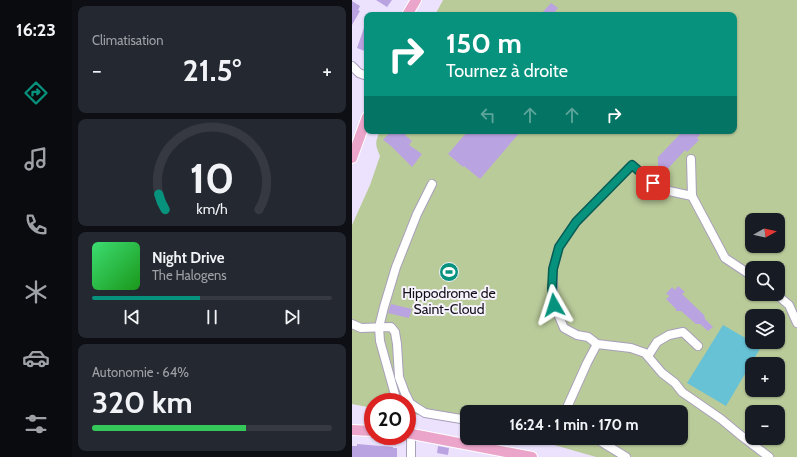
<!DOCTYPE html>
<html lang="fr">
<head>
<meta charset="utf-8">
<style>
	:root { --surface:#171b24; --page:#242831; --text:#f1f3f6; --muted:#9ea1a6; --line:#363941; --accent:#06927d }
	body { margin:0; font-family:Cabin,sans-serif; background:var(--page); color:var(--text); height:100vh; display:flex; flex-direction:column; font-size:15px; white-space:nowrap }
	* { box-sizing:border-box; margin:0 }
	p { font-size:13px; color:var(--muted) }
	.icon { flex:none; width:22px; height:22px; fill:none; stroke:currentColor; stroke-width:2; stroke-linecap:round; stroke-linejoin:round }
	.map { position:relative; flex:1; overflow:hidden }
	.panel { display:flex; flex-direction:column; gap:6px; padding:6px; background:#0d0f14; width:280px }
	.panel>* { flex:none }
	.banner { position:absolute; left:12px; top:12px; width:373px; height:122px; border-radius:8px; box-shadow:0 1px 3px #0004; background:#06927d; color:#fff; overflow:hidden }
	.needle { width:26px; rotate:82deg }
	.buttons { position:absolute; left:393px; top:213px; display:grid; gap:8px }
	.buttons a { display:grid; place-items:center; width:40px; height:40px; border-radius:8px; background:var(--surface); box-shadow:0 1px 3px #0004; font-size:20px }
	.speed { position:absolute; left:12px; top:393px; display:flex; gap:8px; font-size:20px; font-weight:700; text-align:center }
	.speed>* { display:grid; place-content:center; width:52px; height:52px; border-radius:50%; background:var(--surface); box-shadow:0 1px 3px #0004; line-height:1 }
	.speed .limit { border:6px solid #d22; background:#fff; color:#111 }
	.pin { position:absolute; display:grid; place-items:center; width:34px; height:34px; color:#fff; margin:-17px; border-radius:8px; box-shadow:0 2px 6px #0006 }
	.me { position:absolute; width:44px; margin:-22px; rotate:354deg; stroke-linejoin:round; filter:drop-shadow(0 0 3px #0008) }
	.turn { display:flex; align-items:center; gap:14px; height:84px; padding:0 16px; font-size:18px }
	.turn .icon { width:52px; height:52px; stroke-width:2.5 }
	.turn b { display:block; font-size:28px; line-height:34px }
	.lanes { display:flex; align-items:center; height:38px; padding:0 16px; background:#0003; justify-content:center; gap:20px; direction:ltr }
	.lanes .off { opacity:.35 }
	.big { font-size:30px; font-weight:800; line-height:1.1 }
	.panel .card { flex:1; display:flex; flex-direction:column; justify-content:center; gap:6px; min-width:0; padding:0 14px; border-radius:8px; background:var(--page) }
	.panel .dial { align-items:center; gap:0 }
	.dial svg { height:104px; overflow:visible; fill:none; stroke:var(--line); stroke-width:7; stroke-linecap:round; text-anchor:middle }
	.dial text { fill:var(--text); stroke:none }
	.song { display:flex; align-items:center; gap:12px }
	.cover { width:48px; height:48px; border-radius:6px; background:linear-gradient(135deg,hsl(140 70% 55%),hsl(120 70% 35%)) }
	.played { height:4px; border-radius:2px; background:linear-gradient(90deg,var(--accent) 45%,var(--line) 45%) }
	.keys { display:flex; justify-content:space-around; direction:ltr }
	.heat { display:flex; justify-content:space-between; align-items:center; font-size:22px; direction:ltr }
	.charge { height:6px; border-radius:3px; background:linear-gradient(90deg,#34c759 64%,var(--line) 0) }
	.trip { position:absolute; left:108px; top:405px; width:228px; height:40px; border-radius:8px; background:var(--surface); box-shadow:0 1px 3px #0004; font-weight:800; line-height:40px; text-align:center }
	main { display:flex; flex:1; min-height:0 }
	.menu { display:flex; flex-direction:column; width:72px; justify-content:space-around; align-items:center; background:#090b0e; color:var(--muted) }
	.menu .icon { width:28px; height:28px }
	.menu .active { color:var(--accent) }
	.menu b { font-size:18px; color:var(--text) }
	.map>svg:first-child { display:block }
	.green { fill:#bacb9a; fill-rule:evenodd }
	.water { fill:#67c2d5 }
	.building { fill:#baa3e1 }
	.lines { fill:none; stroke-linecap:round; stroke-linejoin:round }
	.minor-casing { stroke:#a89fba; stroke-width:10 }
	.major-casing { stroke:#fff; stroke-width:12 }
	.minor { stroke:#fff; stroke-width:8 }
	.major { stroke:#eba5ca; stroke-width:10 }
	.route-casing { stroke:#045f51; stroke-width:10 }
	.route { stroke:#06927d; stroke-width:7 }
	.labels { text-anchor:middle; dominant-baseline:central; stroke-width:4; stroke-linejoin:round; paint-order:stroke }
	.poi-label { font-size:14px; fill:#141019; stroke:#f6f2fe }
</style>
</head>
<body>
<main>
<nav class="menu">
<b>16:23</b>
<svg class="icon active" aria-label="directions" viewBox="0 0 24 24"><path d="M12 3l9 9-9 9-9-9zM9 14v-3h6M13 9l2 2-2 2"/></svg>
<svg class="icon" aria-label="music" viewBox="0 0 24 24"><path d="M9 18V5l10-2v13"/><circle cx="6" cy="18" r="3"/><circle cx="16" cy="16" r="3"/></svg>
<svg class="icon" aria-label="phone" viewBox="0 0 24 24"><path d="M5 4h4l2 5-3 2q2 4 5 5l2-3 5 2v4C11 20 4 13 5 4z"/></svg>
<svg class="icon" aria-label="climate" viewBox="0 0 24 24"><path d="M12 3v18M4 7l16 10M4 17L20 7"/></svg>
<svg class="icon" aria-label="car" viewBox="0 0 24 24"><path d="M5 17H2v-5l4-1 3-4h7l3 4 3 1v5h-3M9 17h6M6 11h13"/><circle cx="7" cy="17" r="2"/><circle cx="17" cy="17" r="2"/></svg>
<svg class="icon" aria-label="filters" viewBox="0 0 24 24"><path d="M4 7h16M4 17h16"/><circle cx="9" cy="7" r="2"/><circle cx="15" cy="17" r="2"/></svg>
</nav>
<section class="panel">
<div class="card"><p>Climatisation</p>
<div class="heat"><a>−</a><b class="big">21.5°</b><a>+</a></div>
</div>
<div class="card dial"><svg viewBox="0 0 100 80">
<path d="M14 69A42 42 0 1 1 86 69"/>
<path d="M14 69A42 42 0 0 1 9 57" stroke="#06927d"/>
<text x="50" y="56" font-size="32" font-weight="700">10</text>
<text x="50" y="72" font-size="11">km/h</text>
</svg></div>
<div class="card">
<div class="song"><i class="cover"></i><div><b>Night Drive</b><p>The Halogens</p></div></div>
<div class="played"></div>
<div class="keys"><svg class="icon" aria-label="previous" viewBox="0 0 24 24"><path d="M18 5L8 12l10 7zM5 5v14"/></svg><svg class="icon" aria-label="pause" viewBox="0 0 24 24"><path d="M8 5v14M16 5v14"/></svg><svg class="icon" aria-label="next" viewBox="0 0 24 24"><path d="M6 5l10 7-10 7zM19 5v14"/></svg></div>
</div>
<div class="card"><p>Autonomie · 64%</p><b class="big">320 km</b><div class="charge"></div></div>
</section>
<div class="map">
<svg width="445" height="457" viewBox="0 0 445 457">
	<rect width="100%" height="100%" fill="#ece2fe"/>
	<path class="green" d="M91,0H445V457H244L178,438H329V412H115V423L55,413V402H21V410L20,408L0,404V225L18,185L28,156C23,144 23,143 28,131H382V15H83ZM400,220H426V246H400ZM400,268H426V294H400ZM400,316H426V342H400ZM400,364H426V390H400ZM400,412H426V438H400Z"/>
	<path class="water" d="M371,325L409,347L374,406L335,383Z"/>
	<g class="building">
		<path d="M24,0H40L35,7Z"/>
		<path d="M0,1L8,6L6,10L8,11L0,25Z"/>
		<path d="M199,3L206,8L202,13L200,15H188Z"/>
		<path d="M14,22H15V52L5,48Z"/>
		<path d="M39,131H56L53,135L60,141L57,145L70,154L60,167L39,146L31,140Z"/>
		<path d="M116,131H169L128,179L112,166L111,167L96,154Z"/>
		<path d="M331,131H351L345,138L347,140L335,152L333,150L313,172L306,166V157Z"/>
		<path d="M326,286L333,292L330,294L352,315L353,319L361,327L356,331L348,324H344L329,311H324V309L314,299L318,296L314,294L320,287L323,290Z"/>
		<path d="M39,304L60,309L57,318L36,313Z"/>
		<path d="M5,444L41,447V448H45V457H0V446H5Z"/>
		<path d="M86,446L97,448L96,455L85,453Z"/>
	</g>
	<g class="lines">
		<g class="minor-casing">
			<g id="minor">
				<path d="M0,66L7,73L15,76"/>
				<path d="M340,196L373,258L400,276"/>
				<path d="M424,294L437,305L445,323"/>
				<path d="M0,324L9,328L39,327L43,332L45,344L47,377L53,393L58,403L65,408L73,413L115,420"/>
				<path d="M245,344L236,337L225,335L212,328L202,305L201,289V269L207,247L224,222L280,165L301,183L317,191L340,196L339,159"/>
				<path d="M296,356L305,342L317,335L331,332L346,346"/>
				<path d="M45,402L28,341L27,327L32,307L44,267L65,214L80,184"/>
				<path d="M213,412L235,363L245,344L279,348L293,353L310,373L323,383L330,392L369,419L387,434L417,457"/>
				<path d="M243,438L274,457"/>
				<path d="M59,457V433"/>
			</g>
		</g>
		<g class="major-casing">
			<g id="major">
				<path d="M55,15L64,0"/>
				<path d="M0,158L15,117"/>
				<path d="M0,430L21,431"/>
				<path d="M55,433L180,457"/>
			</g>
		</g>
		<use href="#minor" class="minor"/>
		<use href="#major" class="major"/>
	</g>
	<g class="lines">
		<g class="route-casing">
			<path id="route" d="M202,305L200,289L201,269L207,247L224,222L280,165L301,183"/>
		</g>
		<use href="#route" class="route"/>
	</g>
	<defs>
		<g id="stadium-disc" transform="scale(1)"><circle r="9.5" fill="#06927d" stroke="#f6f2fe"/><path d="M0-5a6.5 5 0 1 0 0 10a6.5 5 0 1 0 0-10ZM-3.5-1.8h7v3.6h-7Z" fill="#fff"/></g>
	</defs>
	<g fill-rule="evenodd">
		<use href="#stadium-disc" x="97" y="272"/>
	</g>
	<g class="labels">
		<g class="poi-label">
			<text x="97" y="293">Hippodrome de<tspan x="97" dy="16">Saint-Cloud</tspan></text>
		</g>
	</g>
</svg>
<div class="buttons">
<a><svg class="needle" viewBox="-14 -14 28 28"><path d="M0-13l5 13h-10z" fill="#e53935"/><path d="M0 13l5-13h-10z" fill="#9ea1a6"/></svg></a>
<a><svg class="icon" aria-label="search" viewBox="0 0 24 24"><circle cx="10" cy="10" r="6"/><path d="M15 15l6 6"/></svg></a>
<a><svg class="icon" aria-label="layers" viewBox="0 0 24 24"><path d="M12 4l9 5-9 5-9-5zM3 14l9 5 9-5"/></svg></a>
<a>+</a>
<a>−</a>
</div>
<div class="speed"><div class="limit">20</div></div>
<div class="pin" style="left:301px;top:183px;background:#d93025"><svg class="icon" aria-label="arrive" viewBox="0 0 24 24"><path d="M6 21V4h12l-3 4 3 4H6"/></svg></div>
<svg class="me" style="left:202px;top:305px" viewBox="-20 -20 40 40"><path d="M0-17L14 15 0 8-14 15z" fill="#06927d" stroke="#fff" stroke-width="4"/></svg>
<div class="trip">16:24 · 1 min · 170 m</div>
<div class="banner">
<div class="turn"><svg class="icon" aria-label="right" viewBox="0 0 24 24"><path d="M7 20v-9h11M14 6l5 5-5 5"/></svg><div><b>150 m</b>Tournez à droite</div></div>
<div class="lanes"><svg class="icon off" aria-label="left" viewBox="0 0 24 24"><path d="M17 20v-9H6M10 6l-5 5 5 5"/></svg><svg class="icon off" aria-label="ahead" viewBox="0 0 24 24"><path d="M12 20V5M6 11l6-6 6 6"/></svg><svg class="icon off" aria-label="ahead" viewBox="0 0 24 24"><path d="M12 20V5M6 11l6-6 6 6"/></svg><svg class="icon" aria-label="right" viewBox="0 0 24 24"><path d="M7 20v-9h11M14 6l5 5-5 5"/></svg></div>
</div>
</div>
</main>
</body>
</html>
